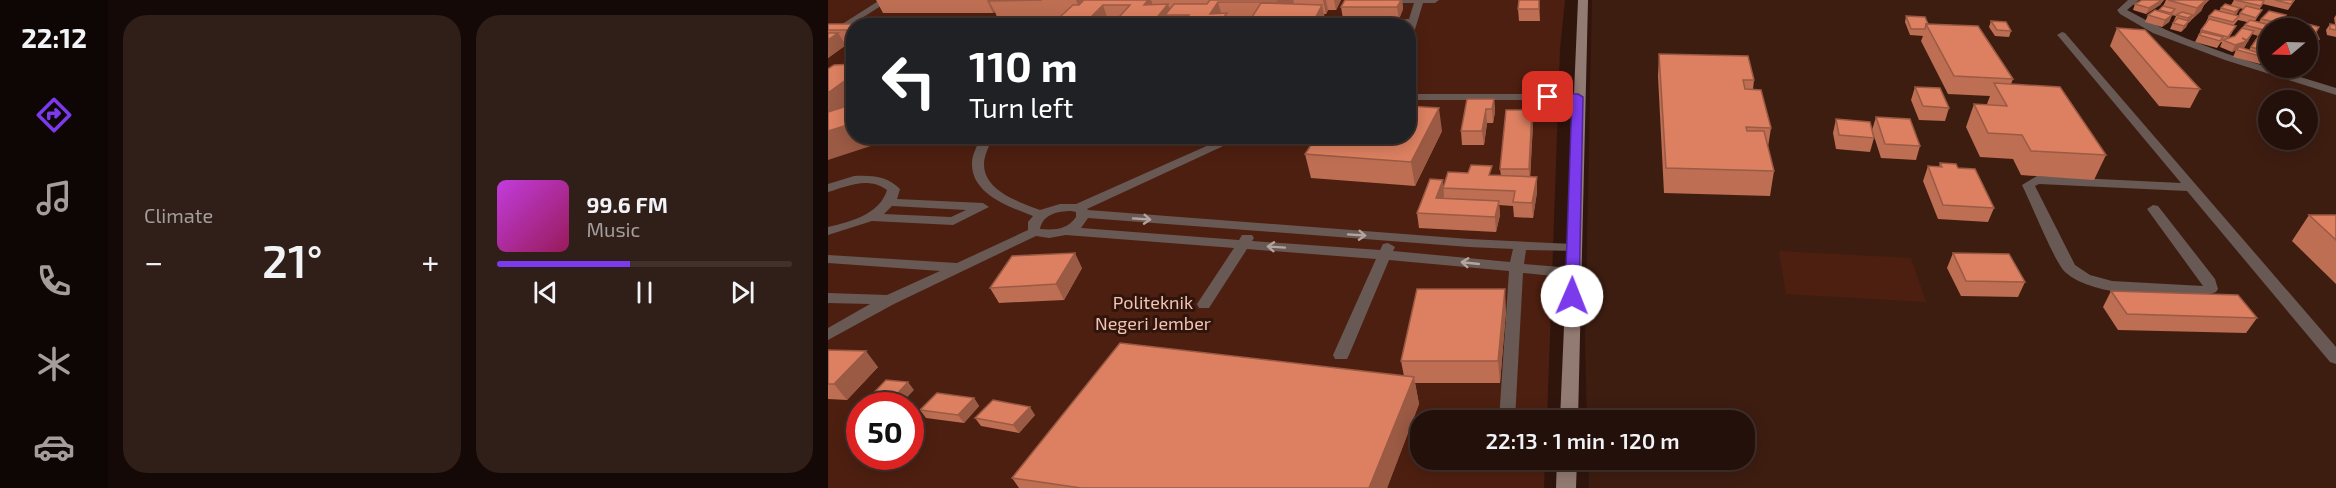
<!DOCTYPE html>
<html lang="en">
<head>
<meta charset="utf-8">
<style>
	:root { --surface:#24100a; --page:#301e18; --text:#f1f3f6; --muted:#a39d9c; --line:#41302b; --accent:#7c3aed }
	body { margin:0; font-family:"Exo 2",sans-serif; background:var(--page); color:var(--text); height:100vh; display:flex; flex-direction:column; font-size:22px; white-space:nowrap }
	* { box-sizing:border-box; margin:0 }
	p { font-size:20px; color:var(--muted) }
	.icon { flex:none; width:33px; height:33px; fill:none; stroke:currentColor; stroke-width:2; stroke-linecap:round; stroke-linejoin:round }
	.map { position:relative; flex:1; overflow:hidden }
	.side { display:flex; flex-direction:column; gap:15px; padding:15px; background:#140906; width:720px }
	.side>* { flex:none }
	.top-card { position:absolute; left:18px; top:18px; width:570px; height:126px; border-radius:24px; box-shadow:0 3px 15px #0003,0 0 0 2px var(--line); background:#202124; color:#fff; overflow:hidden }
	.needle { width:39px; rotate:251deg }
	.buttons { position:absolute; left:1430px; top:18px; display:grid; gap:12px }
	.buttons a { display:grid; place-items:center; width:60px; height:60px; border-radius:50%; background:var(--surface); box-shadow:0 3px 15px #0003,0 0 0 2px var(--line); font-size:30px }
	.speed { position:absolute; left:18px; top:392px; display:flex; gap:12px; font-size:30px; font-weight:700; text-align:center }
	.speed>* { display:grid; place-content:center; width:78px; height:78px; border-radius:50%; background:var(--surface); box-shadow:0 3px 15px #0003,0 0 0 2px var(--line); line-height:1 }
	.speed .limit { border:9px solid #d22; background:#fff; color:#111 }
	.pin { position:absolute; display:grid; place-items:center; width:51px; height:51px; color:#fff; margin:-26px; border-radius:12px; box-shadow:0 3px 9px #0006 }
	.me { position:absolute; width:66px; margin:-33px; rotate:1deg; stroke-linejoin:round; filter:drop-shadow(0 0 4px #0008) }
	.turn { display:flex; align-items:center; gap:21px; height:126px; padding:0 24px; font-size:27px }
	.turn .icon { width:78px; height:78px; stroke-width:2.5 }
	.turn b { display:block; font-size:42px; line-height:51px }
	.big { font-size:45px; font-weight:600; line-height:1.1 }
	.side .tile { flex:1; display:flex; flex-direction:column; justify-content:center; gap:9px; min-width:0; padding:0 21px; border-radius:24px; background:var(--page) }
	.song { display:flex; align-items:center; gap:18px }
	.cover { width:72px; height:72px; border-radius:9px; background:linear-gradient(135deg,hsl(290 70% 55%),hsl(330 70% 35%)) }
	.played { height:6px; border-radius:3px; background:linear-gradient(90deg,var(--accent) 45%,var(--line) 45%) }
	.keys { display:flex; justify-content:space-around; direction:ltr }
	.heat { display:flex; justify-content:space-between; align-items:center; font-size:33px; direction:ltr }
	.side .tiles { flex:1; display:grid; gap:15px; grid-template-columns:repeat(2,1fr) }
	.trip { position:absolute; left:582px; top:410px; width:345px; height:60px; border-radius:24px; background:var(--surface); box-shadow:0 3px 15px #0003,0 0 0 2px var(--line); font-weight:600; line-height:60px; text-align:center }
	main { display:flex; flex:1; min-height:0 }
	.menu { display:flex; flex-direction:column; width:108px; justify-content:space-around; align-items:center; background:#0e0604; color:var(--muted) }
	.menu .icon { width:42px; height:42px }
	.menu .active { color:var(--accent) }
	.menu b { font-size:27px; color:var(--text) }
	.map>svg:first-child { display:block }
	.built { fill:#3e1d11; fill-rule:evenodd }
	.green { fill:#4d1f10; fill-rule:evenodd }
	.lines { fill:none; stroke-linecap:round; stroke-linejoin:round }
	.service { fill:#685954; fill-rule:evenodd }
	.minor { fill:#685954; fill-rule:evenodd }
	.secondary { fill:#927b73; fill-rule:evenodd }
	.wall { fill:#bd6e53; fill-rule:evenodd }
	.shaded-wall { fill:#9a5a44 }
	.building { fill:#dc8061; stroke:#9a5a44; stroke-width:1.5 }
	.oneway { stroke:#b3a49e }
	.route { fill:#7c3aed; stroke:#51269a; stroke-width:1.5 }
	.labels { text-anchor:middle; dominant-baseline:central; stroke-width:6; stroke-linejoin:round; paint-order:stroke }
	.park-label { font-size:18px; fill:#f4c3b3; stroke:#30150d }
</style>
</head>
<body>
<main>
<nav class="menu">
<b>22:12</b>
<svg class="icon active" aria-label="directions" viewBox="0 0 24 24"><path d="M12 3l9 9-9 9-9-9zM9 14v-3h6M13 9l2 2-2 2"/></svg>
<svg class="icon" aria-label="music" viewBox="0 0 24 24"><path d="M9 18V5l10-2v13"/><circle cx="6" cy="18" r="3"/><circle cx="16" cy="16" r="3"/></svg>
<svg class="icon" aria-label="phone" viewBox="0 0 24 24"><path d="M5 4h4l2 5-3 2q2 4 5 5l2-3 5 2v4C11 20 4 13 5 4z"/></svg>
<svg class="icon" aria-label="climate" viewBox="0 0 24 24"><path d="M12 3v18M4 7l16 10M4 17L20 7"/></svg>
<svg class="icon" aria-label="car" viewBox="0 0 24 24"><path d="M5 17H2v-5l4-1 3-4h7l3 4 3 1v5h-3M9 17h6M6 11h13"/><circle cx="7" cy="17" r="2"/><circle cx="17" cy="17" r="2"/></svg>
</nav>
<section class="side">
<div class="tiles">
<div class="tile"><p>Climate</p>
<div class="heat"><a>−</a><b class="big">21°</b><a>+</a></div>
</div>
<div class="tile">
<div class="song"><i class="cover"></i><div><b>99.6 FM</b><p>Music</p></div></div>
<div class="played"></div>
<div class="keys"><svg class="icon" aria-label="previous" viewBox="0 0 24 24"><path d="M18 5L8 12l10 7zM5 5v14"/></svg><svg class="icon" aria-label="pause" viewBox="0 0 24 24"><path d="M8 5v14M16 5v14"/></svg><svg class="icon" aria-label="next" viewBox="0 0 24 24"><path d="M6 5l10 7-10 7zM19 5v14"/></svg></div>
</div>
</div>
</section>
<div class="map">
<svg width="1508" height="488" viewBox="0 0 1508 488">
	<rect width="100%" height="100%" fill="#30150d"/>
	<path class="built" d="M764,0H1300L1289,9L1291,13L1325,32L1397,59L1508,95V488H761L760,459H916V420H759L757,341ZM1440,100H1479V140H1440Z"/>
	<g class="green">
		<path d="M0,0H737L732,49L719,420H592V459H717L716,488H0ZM26,26H580V136H26ZM32,405H82V456H32Z"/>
		<path d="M951,251L1083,258L1098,302L958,294Z"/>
	</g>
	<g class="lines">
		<g class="service">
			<path d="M52,0H62L0,40V33Z"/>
			<path d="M534,0H611L607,3H595L585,36L580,39L579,25L541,26L551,20L581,19L586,3H538Z"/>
			<path d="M193,19L203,26H144L148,23Z"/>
			<path d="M1234,32L1237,33L1508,347V364L1502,362L1359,191L1211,184L1207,186L1247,265L1262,275L1284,281L1375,286L1319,209L1325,205L1330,206L1387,279L1390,289L1388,292L1376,296C1337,294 1267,299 1237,272C1227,263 1202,201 1194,185L1209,176L1353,183L1231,37L1229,35Z"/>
			<path d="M580,94H750L755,97L750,100H580Z"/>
			<path d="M153,136H165C162,145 156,155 156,164C156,191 191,202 212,210L232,204H248L401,136H417L259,209L260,210L641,239L745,244L750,245L752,248L750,251L698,250L696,264L744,268L751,273L744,278L695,273L687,420H671L681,271L561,260L521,355L519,359H507L505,355L548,259L419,249L381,308H371L369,304L406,248L238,235L221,238L208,236L66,304L0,340V328L42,304L0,303V293L59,295L112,271L0,263V255L129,263L200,230V222L205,216C182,207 143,194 144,163C144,154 150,145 153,136ZM243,211L248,212V217C239,230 226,230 212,229C215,214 230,211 243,211ZM260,218L641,247L685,249L682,262L565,251L567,247L560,243L555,244L552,250L424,241L426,238L424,235H414L411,240L253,228Z"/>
			<path d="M26,176C42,175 60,176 72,189L69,199L155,203L161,207L125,225L44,221L0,235V227C22,222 52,214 59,190C40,176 20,186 0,192V184ZM64,206L138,210L123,217L56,214Z"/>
		</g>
		<path class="minor" d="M1300,0H1311L1299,10C1365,47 1437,66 1508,88V95L1397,60L1325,33L1292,14L1289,10Z"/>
		<g class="secondary">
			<path d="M750,0H760L750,420H732Z"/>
			<path d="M729,459H749L748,488H728Z"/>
		</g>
	</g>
	<g class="wall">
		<path d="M48,0H513L508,10H500L498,14H496L498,26H222L232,17H169L167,12L165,13H55Z"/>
		<path d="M517,0H574L575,9L571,19H515L513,7Z"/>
		<path d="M711,0L712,21H691L690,9Z"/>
		<path d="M1314,0H1336L1332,5L1318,14L1305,10L1307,4Z"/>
		<path d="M1338,0H1381L1376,5L1373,11L1360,23L1358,27L1353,32L1342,29L1348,16L1344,15L1341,22L1334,27L1317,22L1320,15L1330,11L1335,6Z"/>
		<path d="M1406,0H1467L1460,10L1435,4L1431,10H1434L1427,21L1431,22L1433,19L1455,22L1450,27L1440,28V53L1432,64L1405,57L1408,50L1404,52L1392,47L1394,42H1393L1389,48L1367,42L1373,30L1379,22H1378L1381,16L1391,11L1393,8L1403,5ZM1412,8L1415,9L1410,16L1407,15ZM1410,20L1419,22L1407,36L1400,39L1404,33L1405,26ZM1424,34L1430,36L1421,50L1414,48H1416Z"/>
		<path d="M1508,15V25L1507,24L1506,18Z"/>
		<path d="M1078,16L1100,24L1185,79L1183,84L1278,155L1266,180L1193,175L1185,159L1152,157L1138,127L1146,104H1159L1162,96L1120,94L1093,41L1095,36L1082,35L1077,22Z"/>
		<path d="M1163,21L1183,31L1181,37L1167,36L1161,27Z"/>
		<path d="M92,24L93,26H26V43H17L18,45L0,58V25Z"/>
		<path d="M1456,24L1491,27L1488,33L1491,39L1487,46L1479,44V28H1453Z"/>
		<path d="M1502,24L1508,25V37L1499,35L1498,30Z"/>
		<path d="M1289,28L1372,89L1362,108L1331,106L1282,46Z"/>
		<path d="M831,54L926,80L925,89L943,128L940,147L946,171L942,196L836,193L830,76Z"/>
		<path d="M1087,87L1121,108L1117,121L1091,120L1083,100Z"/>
		<path d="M666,99L667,112L665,123H659L656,145H634L633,131Z"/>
		<path d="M1048,117L1092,146L1088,160L1053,158L1045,133L1046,138L1042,152L1008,149L1005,133L1008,119L1044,130Z"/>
		<path d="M705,123L702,177H709V192L705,218L686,217L685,206L671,205L672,215L668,232L591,228L589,213L615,180V186L665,176H673L672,169Z"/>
		<path d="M614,131L587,186L483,178L477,154Z"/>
		<path d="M242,136H315L313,140L299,139L295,144L245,142Z"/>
		<path d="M1112,163L1130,168L1166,208L1160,222L1110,219L1095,181L1100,166L1111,167Z"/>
		<path d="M1481,215H1508V284L1464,241Z"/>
		<path d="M1125,253L1197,282L1190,297L1133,296L1119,268Z"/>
		<path d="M254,268L236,300L171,303L162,288Z"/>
		<path d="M1283,291L1429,318L1418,333L1290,330L1275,307Z"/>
		<path d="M678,311L672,383H587L591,404L559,488H191L184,478L576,376L573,361Z"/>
		<path d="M0,350L50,367L19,400L0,399Z"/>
		<path d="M146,398L151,406L136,423L98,418L92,410Z"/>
		<path d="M207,415L191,433L153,426L147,418Z"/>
	</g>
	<g class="shaded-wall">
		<path d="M159,0H181L161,1L167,12L165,13Z"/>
		<path d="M248,0H272L255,16Z"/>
		<path d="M320,0H323L329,17L340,4L344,15H337L340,26H322L316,5Z"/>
		<path d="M450,0H465L466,2L454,23L449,2Z"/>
		<path d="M495,0H498L500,10L498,14Z"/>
		<path d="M506,0H513L508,10Z"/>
		<path d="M573,0H574L575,9L571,19L569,7Z"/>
		<path d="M1335,0L1332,5L1318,14L1321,8Z"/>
		<path d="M1377,0H1381L1376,5L1373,11L1363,20L1369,8Z"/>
		<path d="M390,2L396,23L382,14Z"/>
		<path d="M275,5L282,26H254Z"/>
		<path d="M494,5L498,26H483Z"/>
		<path d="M1412,8L1409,14L1404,18L1407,12Z"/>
		<path d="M1347,9L1341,22L1334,27L1337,20L1342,17Z"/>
		<path d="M1365,15L1362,22L1360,23L1358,27L1353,32L1360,18Z"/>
		<path d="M1458,15L1455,22L1448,28L1451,23Z"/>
		<path d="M1426,31L1416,48L1404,52L1407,45L1418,42Z"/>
		<path d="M10,33L18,45L0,58V40Z"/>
		<path d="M26,74V101L0,121V93Z"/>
		<path d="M666,99L667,112L665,123L664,109Z"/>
		<path d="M611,108L614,131L587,186L583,162Z"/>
		<path d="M658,109L659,123L656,145L654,131Z"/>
		<path d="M704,110L705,123L702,183L701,169Z"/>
		<path d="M26,123V136H56L58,141L0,160V131Z"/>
		<path d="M292,136H298L299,139L295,144Z"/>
		<path d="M709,177V192L705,218L704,203Z"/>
		<path d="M615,180L616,196L610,212L608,198Z"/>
		<path d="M671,201L672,215L668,232L667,217Z"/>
		<path d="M247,253L254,268L236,300L228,284Z"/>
		<path d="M677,289L678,311L672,383L670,361Z"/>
		<path d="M38,351L50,367L19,400L6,384Z"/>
		<path d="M586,377L591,404L559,488H541Z"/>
		<path d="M80,382L86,390L72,405H59Z"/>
		<path d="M146,398L151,406L136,423L130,415Z"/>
		<path d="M202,407L207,415L191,433L185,425Z"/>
	</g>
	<g class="building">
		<path d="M162,0H214L161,1Z"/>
		<path d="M256,0H320L316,5L340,4L322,26H283L302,5H275L254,26H222L245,5H251Z"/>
		<path d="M382,0H450L449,2H390L382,14L399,13L396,17H424L433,3L494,5L483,26H352L361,15H337L346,4H379Z"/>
		<path d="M517,0H573L569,7H513Z"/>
		<path d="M691,0H711V9H690Z"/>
		<path d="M1314,0H1334L1321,8L1307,4Z"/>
		<path d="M1340,0H1378L1369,8Z"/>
		<path d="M1407,0H1432L1436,1L1433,6Z"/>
		<path d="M1447,0H1466L1463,4Z"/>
		<path d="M1397,4L1412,8L1407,12L1393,8Z"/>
		<path d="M1335,6L1347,9L1343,13L1331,10Z"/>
		<path d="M1418,6L1434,10L1428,18L1412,13Z"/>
		<path d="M1327,10L1344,15L1337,20L1320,15Z"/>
		<path d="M1387,10L1411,16L1405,22L1381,16Z"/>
		<path d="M1441,11L1458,15L1451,23L1433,19Z"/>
		<path d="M1354,12L1365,15L1360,18L1348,15Z"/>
		<path d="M1078,16L1097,17L1100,24H1098L1097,29H1083Z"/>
		<path d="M1350,18L1361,21L1356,26L1345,23Z"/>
		<path d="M1381,19L1408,26L1400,37L1373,30Z"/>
		<path d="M1460,19L1491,27L1488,32L1491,39L1479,37V28H1472L1456,24Z"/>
		<path d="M1422,20L1450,27L1449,28H1440V31L1417,25Z"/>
		<path d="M171,21L167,25H177L176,26H143L148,22Z"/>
		<path d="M1163,21L1178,22L1183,31L1169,30Z"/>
		<path d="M1,24H92L91,26H26V30H0V25Z"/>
		<path d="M1098,24L1150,26L1185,79L1126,76Z"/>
		<path d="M1502,24L1508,25V30L1502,29Z"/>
		<path d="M1455,26L1468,28H1455Z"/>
		<path d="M1289,28L1317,30L1372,89L1340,87Z"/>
		<path d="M1414,28L1426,31L1419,40L1414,38L1419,41L1407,45L1395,40L1407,36Z"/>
		<path d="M1374,32L1395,37L1392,41L1371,35Z"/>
		<path d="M0,33H10L0,40Z"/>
		<path d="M1432,34L1440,36V52L1423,47Z"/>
		<path d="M1411,47L1438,55L1436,57L1409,50Z"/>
		<path d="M831,54L920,56L926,80H915L917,89L933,90L943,128L918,127L919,131H936L946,171L838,168Z"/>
		<path d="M26,64V74L0,93V69L6,65Z"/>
		<path d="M1166,83L1232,87L1278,155L1203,151L1194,135L1160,133L1146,104L1179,106Z"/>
		<path d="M1087,87L1112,88L1121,108L1095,106Z"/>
		<path d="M639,99H666L664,109H658L654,131H633Z"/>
		<path d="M22,105L23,114L26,113V123L0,131V112Z"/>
		<path d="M580,106L611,108L583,162L477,154L489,136H580Z"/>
		<path d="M678,110H704L701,169H672Z"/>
		<path d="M1048,117L1082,119L1092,146L1057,144Z"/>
		<path d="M1008,119L1042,122L1046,138L1011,135Z"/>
		<path d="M1112,163L1128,164L1130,168L1147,169L1166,208L1115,205L1100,166L1114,167Z"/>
		<path d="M643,165L664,166L661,175L709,177L704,203L685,202L687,191L615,188L620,172L640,173Z"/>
		<path d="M602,179L615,180L608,198L671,201L667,217L589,213Z"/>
		<path d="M1481,215H1508V240Z"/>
		<path d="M247,253L228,284L162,288L184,256Z"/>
		<path d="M1125,253L1181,254L1197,282L1138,281Z"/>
		<path d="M589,289H677L670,361H573Z"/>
		<path d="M1283,291L1410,295L1429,318L1299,314Z"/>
		<path d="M292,343L586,377L541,488H253L184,478Z"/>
		<path d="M0,350L38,351L6,384H0Z"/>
		<path d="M58,380L80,382L59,405H34Z"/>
		<path d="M109,393L146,398L130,415L92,410Z"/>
		<path d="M165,400L202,407L185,425L147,418Z"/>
	</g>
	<defs><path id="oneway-shaft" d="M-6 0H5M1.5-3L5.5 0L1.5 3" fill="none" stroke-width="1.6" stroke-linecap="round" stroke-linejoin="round" transform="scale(1.5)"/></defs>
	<g class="oneway">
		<use href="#oneway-shaft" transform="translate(314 219) rotate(4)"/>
		<use href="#oneway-shaft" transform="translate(529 235) rotate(4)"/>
		<use href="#oneway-shaft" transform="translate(448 247) rotate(-176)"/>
		<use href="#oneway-shaft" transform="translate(642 263) rotate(-174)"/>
	</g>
	<path class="route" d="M750,94L755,97L751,296L744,301L737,296L744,100H720L714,97L720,94Z"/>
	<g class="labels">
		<g class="park-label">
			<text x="325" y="302">Politeknik<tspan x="325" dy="21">Negeri Jember</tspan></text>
		</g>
	</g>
</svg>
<div class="buttons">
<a><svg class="needle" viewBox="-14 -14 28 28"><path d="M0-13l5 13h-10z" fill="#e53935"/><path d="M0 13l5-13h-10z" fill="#a39d9c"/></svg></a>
<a><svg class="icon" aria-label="search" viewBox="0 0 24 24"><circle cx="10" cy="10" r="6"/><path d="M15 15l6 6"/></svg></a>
</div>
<div class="speed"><div class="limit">50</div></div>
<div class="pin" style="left:720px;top:97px;background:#d93025"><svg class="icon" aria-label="arrive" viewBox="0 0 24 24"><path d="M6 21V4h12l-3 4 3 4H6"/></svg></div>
<svg class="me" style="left:744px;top:296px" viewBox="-20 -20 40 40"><circle r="19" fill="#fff"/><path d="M0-13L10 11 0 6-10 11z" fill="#7c3aed"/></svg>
<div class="trip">22:13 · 1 min · 120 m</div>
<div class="top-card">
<div class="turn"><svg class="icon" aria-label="left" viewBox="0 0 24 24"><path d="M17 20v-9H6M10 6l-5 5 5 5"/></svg><div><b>110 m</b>Turn left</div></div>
</div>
</div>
</main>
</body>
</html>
